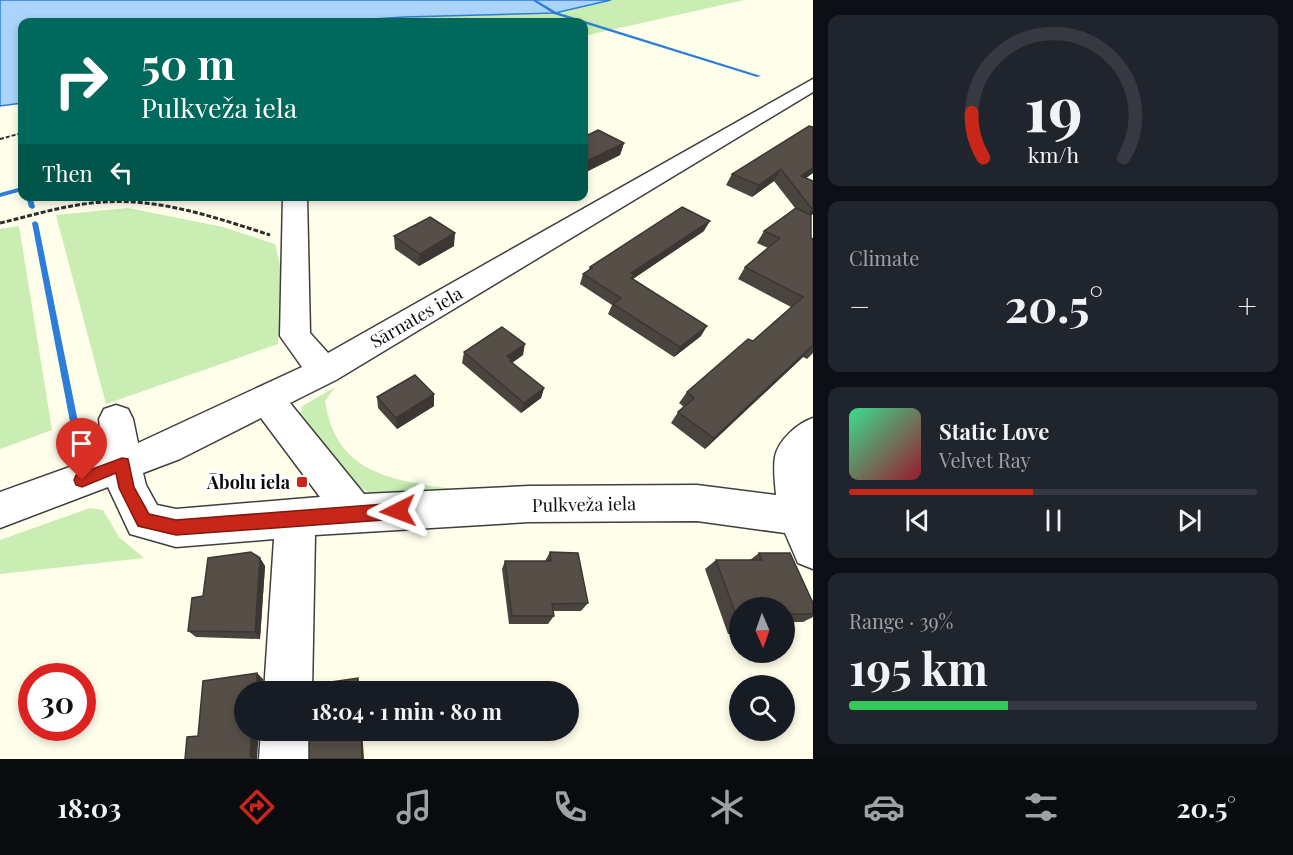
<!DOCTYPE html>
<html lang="en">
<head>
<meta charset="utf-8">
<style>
	:root { --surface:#171b24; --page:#20242c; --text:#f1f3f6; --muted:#9ea1a6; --line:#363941; --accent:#c72619 }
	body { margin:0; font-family:"Playfair Display",serif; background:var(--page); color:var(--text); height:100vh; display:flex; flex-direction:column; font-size:22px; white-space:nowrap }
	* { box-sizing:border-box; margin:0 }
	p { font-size:20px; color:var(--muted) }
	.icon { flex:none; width:33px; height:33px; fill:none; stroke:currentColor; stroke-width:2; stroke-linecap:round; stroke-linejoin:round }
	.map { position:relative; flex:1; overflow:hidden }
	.panel { display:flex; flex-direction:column; gap:15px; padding:15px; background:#0d0f14; width:480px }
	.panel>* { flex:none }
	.guide { position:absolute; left:18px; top:18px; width:570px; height:183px; border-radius:12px; box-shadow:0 3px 9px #0003; background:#00695c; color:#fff; overflow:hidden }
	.needle { width:39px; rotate:178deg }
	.buttons { position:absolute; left:729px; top:597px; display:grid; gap:12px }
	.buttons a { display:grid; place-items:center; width:66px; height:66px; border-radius:50%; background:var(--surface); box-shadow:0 3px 9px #0003; font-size:30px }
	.speed { position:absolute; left:18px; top:663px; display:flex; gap:12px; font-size:30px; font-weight:700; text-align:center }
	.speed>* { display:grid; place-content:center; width:78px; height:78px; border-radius:50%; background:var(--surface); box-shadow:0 3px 9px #0003; line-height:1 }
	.speed .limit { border:9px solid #d22; background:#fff; color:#111 }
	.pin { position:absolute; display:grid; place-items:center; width:51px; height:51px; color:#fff; margin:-62px -26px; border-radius:50% 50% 50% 0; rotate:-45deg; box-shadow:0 0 6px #0007 }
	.pin .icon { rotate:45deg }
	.me { position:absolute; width:66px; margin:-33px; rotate:267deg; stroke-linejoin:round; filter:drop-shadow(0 0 4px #0008) }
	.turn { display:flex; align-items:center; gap:21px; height:126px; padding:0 24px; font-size:27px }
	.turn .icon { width:78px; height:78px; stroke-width:2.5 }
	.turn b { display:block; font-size:42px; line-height:51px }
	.then { display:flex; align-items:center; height:57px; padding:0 24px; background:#0003; gap:12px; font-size:22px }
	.big { font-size:45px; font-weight:700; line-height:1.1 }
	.panel .card { flex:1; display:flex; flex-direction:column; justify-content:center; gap:9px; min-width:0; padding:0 21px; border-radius:12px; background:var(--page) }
	.panel .dial { align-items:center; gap:0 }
	.dial svg { height:156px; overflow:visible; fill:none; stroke:var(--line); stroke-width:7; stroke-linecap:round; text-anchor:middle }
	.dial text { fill:var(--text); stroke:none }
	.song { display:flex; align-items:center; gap:18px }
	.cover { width:72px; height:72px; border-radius:9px; background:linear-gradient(135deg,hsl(150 70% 55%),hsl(350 70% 35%)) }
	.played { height:6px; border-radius:3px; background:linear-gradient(90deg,var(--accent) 45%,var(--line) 45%) }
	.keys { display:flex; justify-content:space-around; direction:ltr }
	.heat { display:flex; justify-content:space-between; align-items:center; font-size:33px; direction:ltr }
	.charge { height:9px; border-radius:4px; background:linear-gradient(90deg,#34c759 39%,var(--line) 0) }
	.trip { position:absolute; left:234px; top:681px; width:345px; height:60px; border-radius:30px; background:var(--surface); box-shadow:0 3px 9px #0003; font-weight:700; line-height:60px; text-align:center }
	.tab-bar { display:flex; height:96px; justify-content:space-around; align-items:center; background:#090b0e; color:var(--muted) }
	.tab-bar .icon { width:42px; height:42px }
	.tab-bar .selected { color:var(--accent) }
	.tab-bar b { font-size:27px; color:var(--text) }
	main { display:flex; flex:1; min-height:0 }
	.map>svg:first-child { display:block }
	.green { fill:#c9edb2 }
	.water { fill:#abd3fb; stroke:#2c7ed8; stroke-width:1.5 }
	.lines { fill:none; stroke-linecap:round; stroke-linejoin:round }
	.stream { fill:#2c7ed8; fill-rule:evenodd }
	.minor-casing { stroke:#3f3f3f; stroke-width:3 }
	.path-far1 { stroke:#2e2e2e; stroke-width:2; stroke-dasharray:4 2; stroke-linecap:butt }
	.path { stroke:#2e2e2e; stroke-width:3; stroke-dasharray:5 2; stroke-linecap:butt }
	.minor { fill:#fff; fill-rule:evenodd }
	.wall { fill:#4a443e }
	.shaded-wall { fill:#3c3732 }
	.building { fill:#564f48; stroke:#3c3732; stroke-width:1.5 }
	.route { fill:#c72619; stroke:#811910; stroke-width:1.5 }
	.poi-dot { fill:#c72619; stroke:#fff; stroke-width:2 }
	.labels { text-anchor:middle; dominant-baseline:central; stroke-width:6; stroke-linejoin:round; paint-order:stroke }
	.street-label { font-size:18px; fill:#0c0c0c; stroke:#fff }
	.poi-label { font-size:18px; font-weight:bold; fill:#0c0c0c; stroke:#fff; text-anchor:end }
</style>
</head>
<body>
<main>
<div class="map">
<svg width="813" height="759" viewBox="0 0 813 759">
	<rect width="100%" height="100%" fill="#fffeeb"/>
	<g class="green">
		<path d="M611,0H744L584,36V22H324L405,17L555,13Z"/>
		<path d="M128,208L223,227L275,244L282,273L278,344L106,404L56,215Z"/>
		<path d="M19,226L52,430L0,449V229Z"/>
		<path d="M335,387L325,401C336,474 391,480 453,489C432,491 387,500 369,492C341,481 316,438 297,414L303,410L301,407Z"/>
		<path d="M90,508L103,510L119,537L144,558L0,574V540Z"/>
	</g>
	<path class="water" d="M0,0H611L555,13L405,17L324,22H22V103L0,106Z"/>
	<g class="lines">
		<g class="stream">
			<path d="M532,0H536L556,12L761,76L757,77L554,14Z"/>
			<path d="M22,187V191L0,197V193Z"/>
			<path d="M26,196H32L35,207L34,208L32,209L29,207Z"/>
			<path d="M35,221L38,223L80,432L79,435L76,436L73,435L72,432L32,223Z"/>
		</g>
		<g class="minor-casing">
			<g id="minor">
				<path d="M813,79V92L336,380L290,403L364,494L529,486L697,485L776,495C775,483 773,468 775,457C778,440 798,423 813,418V569L798,563L785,533L697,521L529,522L315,535L312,692H264L274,539L176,547L130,534L108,487L0,528V492L103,455L99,419L104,409L116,405L128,409L133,419L138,443L302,367L280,336L283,196H307L310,333L328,353ZM261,418L320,497L176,509L157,505L146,485L143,473L180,459Z"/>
				<path d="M261,730H311V759H259Z"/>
			</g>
		</g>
		<path class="path-far1" d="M0,139L22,133"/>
		<path class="path" d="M0,223C34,215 68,204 104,202C160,198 217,218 270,235"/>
		<use href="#minor" class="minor"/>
	</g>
	<g class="wall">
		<path d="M809,126L813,173L806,178L813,181V214L811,215V238L813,239V353L807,359L803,357L705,449L671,423L678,412L684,407L679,403L687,392L753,341L791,307L738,279L745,267L768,248L757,243L764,231L795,208L774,181L752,197L726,185L732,174Z"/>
		<path d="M584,137L624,143L620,155L584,173Z"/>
		<path d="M704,231L633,279L701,336L674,357L608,314L612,305L580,284L583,274L588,271L590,267Z"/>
		<path d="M394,236L454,246L419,266L395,249Z"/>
		<path d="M464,352L523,355L512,363L544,388L541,398L521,413L462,363Z"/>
		<path d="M377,397L434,406L397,429L378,408Z"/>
		<path d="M550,552L588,603L581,611H553L554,616L548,624H509L502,569L505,561H545Z"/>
		<path d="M759,553L813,603V617L803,622H784V608H740V634H728L705,569L716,560H750Z"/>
		<path d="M260,558L265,566L260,639L196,637L188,631L203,596Z"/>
		<path d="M509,683L535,692H507V686Z"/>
	</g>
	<g class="shaded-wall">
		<path d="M624,143L620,155L584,173L587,161Z"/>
		<path d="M813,167V173L794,187L801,176Z"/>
		<path d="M781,169L774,181L752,197L759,185Z"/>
		<path d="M813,208V214L804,221L812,209Z"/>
		<path d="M710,221L704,231L634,278L631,285V273Z"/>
		<path d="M455,233L454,246L419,266L420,254Z"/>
		<path d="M707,326L701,336L674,357L680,347Z"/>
		<path d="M525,344L523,355L511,363L507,356Z"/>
		<path d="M813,345L803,357L705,449L714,438Z"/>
		<path d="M544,388L541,398L521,413L524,403Z"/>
		<path d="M434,394V406L397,429L396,418Z"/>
		<path d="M260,558L265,566L260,639L255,632Z"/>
		<path d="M257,673L263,679V692H257Z"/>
		<path d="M358,678L359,683L360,692H358Z"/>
		<path d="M252,730H259L257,759H253L250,756Z"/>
		<path d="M361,730H362L364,759H362Z"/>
	</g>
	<g class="building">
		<path d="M809,126L813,127V167L801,176L813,181V208L812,209L781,169L759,185L732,174Z"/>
		<path d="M598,130L624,143L587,161L584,159V137Z"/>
		<path d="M682,207L710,221L631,273L635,275L631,278L707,326L680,347L613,304L621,298L583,274L592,268L590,267Z"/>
		<path d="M796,208L811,215V238L813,239V345L714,438L678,412L694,398L687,392L748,339L753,341L803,297L745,267L780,238L764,231Z"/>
		<path d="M430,217L455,233L420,254L394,236Z"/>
		<path d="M502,327L525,344L507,356L512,360L510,361L544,388L524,403L464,352Z"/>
		<path d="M415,375L434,394L396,418L377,397Z"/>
		<path d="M251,552L260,558L255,632L188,631L192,598L203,596L208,558Z"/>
		<path d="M550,552L578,553L588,603L552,604L554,616H512L505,561H551Z"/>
		<path d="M759,553H790L813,603V614H784V608H740V626L716,560H762Z"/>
		<path d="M257,673V692H244V730H252L250,756L253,759H185L187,737L198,736L203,681Z"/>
		<path d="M358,678V692H307L306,689L310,685Z"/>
		<path d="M509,683H534L535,692H509Z"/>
		<path d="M309,730H361L362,759H309Z"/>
	</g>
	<path class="route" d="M122,458L128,459L134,487L149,514L176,520L398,503L404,506L407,511L404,516L398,519L176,535L138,526L119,488L116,473L82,487L76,485L74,480L76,475Z"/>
	<rect class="poi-dot" x="296" y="476" width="12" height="12" rx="3"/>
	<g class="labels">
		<g class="street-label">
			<text transform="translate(416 317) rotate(-30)">Sārnates iela</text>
			<text transform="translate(584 504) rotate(-1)">Pulkveža iela</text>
		</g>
		<g class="poi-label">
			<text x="290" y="482">Ābolu iela</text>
		</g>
	</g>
</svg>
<div class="buttons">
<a><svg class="needle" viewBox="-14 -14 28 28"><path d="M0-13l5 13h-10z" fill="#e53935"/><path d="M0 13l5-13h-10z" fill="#9ea1a6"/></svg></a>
<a><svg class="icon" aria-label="search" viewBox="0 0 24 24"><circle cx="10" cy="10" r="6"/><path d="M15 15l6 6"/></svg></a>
</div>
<div class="speed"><div class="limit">30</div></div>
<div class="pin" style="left:82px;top:480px;background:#d93025"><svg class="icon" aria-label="arrive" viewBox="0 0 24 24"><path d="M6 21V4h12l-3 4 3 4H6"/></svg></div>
<svg class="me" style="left:398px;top:511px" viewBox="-20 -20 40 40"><path d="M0-17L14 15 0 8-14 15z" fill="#c72619" stroke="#fff" stroke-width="4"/></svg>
<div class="trip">18:04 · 1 min · 80 m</div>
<div class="guide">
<div class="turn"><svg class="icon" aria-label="right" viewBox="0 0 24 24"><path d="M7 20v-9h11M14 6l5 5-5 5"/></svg><div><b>50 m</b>Pulkveža iela</div></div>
<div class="then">Then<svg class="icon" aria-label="left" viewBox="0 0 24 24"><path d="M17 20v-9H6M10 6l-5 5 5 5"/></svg></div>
</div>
</div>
<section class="panel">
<div class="card dial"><svg viewBox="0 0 100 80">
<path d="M14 69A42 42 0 1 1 86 69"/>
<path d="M14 69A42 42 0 0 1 8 46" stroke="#c72619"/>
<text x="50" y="56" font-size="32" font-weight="700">19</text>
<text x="50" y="72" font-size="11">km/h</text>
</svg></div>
<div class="card"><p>Climate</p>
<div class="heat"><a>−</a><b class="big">20.5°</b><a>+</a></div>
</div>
<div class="card">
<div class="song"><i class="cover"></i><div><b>Static Love</b><p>Velvet Ray</p></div></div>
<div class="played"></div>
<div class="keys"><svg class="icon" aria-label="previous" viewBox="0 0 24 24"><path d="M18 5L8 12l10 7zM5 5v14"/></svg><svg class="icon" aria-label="pause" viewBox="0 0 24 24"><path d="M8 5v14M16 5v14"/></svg><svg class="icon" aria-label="next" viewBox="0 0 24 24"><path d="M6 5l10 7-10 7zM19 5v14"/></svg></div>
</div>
<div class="card"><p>Range · 39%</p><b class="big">195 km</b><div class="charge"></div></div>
</section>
</main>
<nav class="tab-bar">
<b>18:03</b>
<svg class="icon selected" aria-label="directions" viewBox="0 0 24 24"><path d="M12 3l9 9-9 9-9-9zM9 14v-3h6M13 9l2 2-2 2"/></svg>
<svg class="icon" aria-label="music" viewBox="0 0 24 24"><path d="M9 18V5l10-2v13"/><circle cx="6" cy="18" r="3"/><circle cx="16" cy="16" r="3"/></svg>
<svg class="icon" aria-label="phone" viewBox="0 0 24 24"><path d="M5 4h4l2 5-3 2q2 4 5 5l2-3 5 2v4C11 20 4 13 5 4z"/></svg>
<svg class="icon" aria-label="climate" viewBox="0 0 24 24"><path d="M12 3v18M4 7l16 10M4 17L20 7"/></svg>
<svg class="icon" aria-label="car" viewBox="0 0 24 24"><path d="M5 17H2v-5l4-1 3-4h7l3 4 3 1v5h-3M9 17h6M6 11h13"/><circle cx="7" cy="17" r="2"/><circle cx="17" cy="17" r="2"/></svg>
<svg class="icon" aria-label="filters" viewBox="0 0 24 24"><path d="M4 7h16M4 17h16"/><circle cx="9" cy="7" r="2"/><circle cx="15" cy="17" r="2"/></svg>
<b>20.5°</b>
</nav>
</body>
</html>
